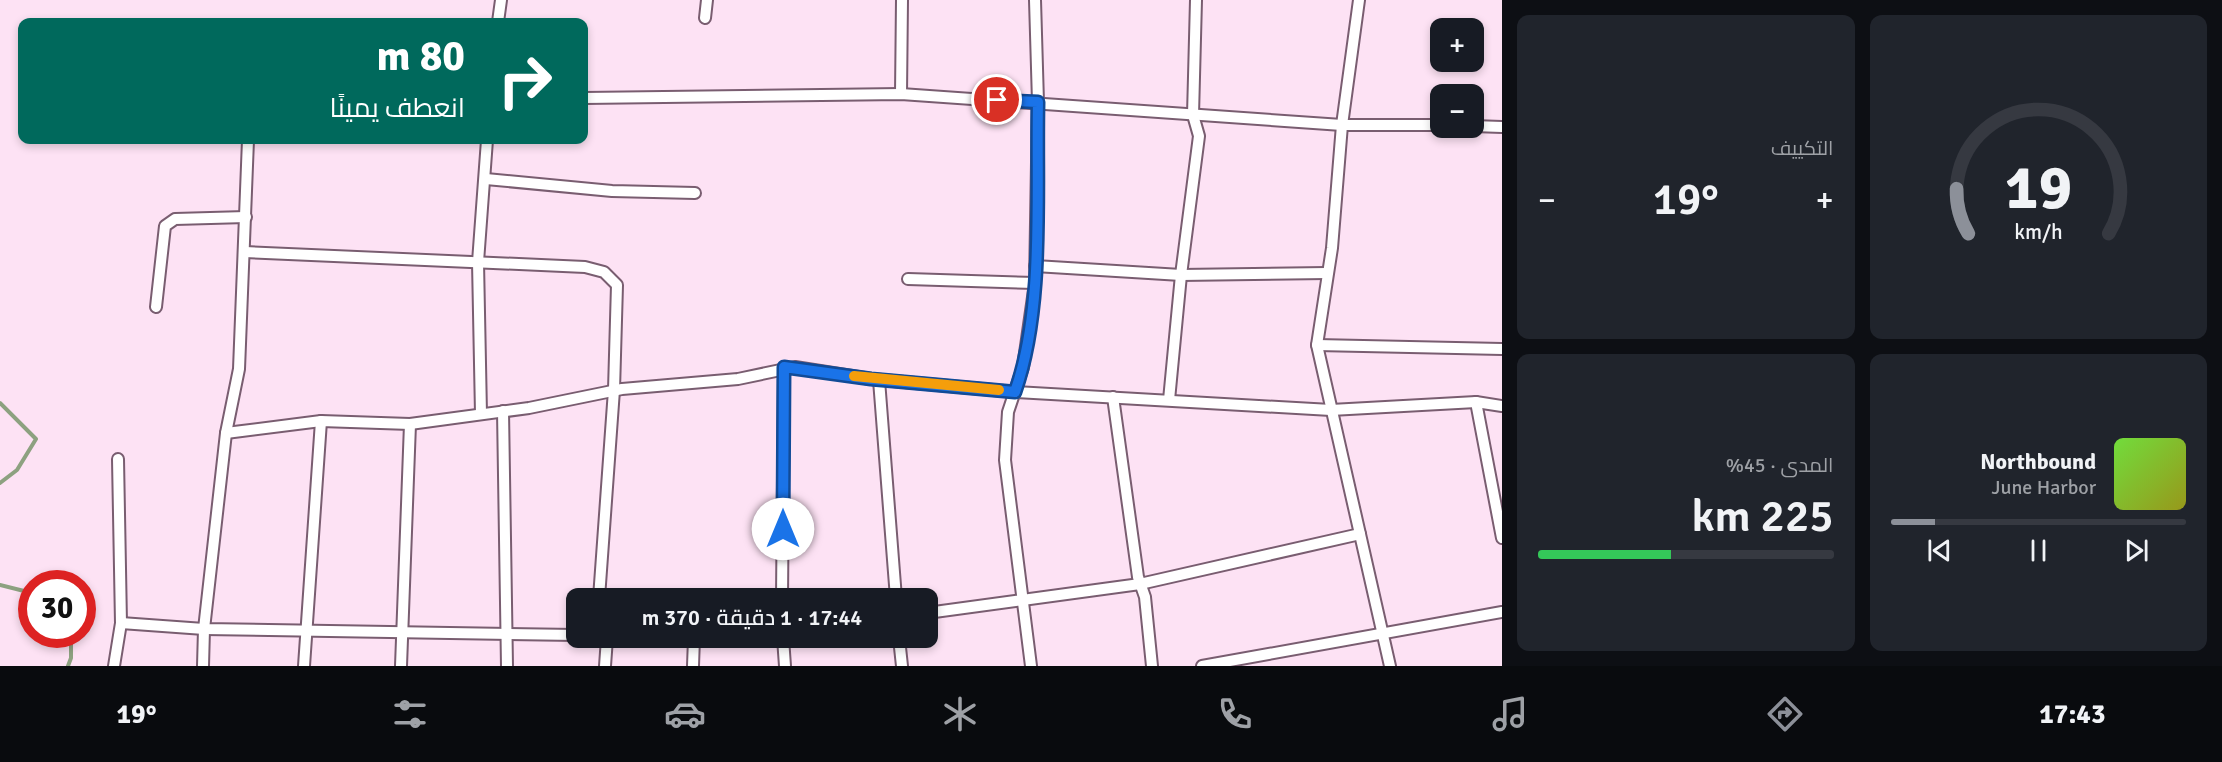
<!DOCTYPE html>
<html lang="ar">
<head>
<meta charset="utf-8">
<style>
	:root { --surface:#171b24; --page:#20242c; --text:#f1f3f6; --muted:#9ea1a6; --line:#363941; --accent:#8c9099 }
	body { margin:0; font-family:Signika,Cairo,sans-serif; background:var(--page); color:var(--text); direction:rtl; height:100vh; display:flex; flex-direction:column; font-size:22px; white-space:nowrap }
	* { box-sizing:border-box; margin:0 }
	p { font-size:20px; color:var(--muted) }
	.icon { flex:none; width:33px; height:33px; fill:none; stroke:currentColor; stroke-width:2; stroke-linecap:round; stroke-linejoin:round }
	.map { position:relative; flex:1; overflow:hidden; direction:ltr }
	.sheet { display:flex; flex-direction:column; gap:15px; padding:15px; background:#0d0f14; width:720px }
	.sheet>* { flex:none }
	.guide { position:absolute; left:18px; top:18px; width:570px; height:126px; border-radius:12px; box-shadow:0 3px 9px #0003; direction:rtl; background:#00695c; color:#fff; overflow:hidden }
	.controls { position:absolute; left:1430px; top:18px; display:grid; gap:12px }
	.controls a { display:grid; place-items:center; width:54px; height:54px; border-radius:12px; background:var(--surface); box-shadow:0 3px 9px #0003; font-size:30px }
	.speed { position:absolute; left:18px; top:570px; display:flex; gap:12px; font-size:30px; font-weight:700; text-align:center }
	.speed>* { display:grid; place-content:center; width:78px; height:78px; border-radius:50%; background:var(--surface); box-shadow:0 3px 9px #0003; line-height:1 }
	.speed .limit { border:9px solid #d22; background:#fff; color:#111 }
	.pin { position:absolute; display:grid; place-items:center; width:51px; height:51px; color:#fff; margin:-26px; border:3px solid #fff; border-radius:50%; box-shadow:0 2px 6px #0007 }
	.me { position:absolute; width:66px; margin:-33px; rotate:0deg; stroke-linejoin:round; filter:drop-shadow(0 0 4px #0008) }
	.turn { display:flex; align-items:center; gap:21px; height:126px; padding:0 24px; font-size:27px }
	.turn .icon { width:78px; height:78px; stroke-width:2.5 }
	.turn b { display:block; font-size:42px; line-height:51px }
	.big { font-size:45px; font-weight:600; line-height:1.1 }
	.sheet .widget { flex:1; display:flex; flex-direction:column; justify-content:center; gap:9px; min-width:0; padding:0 21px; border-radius:12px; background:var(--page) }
	.sheet .dial { align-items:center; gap:0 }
	.dial svg { height:156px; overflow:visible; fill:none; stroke:var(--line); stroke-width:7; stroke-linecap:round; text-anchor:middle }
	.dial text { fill:var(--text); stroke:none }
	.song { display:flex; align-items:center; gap:18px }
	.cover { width:72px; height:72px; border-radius:9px; background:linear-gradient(135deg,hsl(100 70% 55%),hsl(60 70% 35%)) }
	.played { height:6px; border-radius:3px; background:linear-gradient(90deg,var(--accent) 15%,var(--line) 15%) }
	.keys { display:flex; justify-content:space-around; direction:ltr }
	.heat { display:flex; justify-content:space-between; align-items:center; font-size:33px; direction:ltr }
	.charge { height:9px; border-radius:4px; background:linear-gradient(90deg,#34c759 45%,var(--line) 0) }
	.sheet .tiles { flex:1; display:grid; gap:15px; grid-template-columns:repeat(2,1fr) }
	.trip { position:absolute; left:566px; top:588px; width:372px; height:60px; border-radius:12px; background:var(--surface); box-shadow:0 3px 9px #0003; font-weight:600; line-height:60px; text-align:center; direction:rtl }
	.tabs { display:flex; height:96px; justify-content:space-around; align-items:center; background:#090b0e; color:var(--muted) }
	.tabs .icon { width:42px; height:42px }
	.tabs .selected { color:var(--accent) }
	.tabs b { font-size:27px; color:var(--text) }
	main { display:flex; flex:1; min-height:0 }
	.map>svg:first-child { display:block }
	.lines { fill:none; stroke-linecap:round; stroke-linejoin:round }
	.stream { stroke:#8da180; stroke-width:4 }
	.street-casing { stroke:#795d70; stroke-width:14 }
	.street { stroke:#fff; stroke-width:10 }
	.route-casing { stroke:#114b97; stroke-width:15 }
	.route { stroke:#1a73e8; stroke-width:10 }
	.slow { stroke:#f59e0b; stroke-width:10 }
</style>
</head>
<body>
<main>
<section class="sheet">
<div class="tiles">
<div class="widget dial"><svg viewBox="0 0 100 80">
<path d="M14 69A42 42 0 1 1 86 69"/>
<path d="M14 69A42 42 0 0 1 8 46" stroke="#8c9099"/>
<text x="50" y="56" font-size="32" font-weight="700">19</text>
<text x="50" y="72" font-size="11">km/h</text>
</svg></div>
<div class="widget"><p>التكييف</p>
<div class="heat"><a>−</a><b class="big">19°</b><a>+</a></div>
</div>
<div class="widget">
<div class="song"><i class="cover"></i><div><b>Northbound</b><p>June Harbor</p></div></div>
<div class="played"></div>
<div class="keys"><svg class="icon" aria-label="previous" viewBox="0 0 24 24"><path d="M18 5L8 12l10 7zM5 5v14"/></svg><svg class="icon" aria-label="pause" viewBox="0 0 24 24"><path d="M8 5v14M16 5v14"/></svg><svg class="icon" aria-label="next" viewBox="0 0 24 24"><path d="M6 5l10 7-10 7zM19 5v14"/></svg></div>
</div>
<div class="widget"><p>المدى · 45%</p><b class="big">225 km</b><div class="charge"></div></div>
</div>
</section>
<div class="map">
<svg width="1502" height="666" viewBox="0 0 1502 666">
	<rect width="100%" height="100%" fill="#fde2f4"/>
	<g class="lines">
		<g class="stream">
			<path d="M0,403L36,439L17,470L0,483"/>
			<path d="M0,585L32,593"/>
			<path d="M68,666L71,658V634"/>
		</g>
		<g class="street-casing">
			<g id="street">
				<path d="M1359,0L1342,125L1332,248L1317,345L1390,666"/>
				<path d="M705,18L707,0"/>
				<path d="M498,22L501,0"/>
				<path d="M901,94L902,0"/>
				<path d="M584,98L901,94L1342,125H1440"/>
				<path d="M1473,126L1502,127"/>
				<path d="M486,179L612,191L695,193"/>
				<path d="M245,252L585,267L604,272L617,285L614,390L599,598"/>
				<path d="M1035,266L1181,275L1327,273"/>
				<path d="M908,279L1035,283"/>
				<path d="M156,307L165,226L175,219L246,217"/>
				<path d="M1317,345L1502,349"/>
				<path d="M879,380L896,598"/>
				<path d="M1113,397L1138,577L1145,597L1152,666"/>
				<path d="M1169,400L1181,275L1199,136L1193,115L1196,0"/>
				<path d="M1476,402L1502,538"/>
				<path d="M503,411L507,666"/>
				<path d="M481,414L478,262L487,140"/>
				<path d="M226,433L321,421L410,424L529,408L622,389L738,379L795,367L871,379L1015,392L1331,410L1476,402L1502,406"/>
				<path d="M782,598L784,367"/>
				<path d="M927,613L1140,584L1360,534"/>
				<path d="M121,623L204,629L576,635"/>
				<path d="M783,638L785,666"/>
				<path d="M899,638L902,666"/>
				<path d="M114,666L121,623L118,459"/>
				<path d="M203,666L204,629L226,433L239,369L248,140"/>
				<path d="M304,666L321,421"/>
				<path d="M401,666L410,424"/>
				<path d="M605,666L607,638"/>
				<path d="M693,666L694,638"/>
				<path d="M1031,666L1005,460L1008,412L1023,367L1035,283L1038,102L1035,0"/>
				<path d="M1202,666L1502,612"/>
			</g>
		</g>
		<use href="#street" class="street"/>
	</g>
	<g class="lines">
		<g class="route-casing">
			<path id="route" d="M783,529L784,367L871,379L1015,392C1045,307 1036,193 1038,102L997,100"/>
		</g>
		<use href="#route" class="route"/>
		<path class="slow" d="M854,376L999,390"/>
	</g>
</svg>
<div class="controls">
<a>+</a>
<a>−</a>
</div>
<div class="speed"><div class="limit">30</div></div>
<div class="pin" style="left:997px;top:100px;background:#d93025"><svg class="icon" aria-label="arrive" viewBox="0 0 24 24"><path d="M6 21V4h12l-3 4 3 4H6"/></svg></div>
<svg class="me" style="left:783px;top:529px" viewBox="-20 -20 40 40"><circle r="19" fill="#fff"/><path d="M0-13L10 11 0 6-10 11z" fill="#1a73e8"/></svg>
<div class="trip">17:44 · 1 دقيقة · 370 m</div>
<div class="guide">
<div class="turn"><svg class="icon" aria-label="right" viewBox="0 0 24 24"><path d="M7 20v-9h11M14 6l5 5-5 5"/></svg><div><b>80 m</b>انعطف يمينًا</div></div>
</div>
</div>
</main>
<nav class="tabs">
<b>17:43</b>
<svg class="icon selected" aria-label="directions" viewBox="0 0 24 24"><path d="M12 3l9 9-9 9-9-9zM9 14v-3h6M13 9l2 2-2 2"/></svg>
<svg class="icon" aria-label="music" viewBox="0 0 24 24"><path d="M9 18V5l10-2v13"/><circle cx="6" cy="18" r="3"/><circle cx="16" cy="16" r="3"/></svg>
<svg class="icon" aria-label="phone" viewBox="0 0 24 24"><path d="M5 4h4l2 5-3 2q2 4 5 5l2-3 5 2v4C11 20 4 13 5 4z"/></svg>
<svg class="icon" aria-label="climate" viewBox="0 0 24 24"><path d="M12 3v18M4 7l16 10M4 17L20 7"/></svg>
<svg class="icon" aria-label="car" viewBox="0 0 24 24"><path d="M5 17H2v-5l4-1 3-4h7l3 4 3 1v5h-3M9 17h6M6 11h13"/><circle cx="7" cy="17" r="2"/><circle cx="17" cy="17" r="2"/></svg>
<svg class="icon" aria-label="filters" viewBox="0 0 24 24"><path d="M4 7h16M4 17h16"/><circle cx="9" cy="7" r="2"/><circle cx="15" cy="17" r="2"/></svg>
<b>19°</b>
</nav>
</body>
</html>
